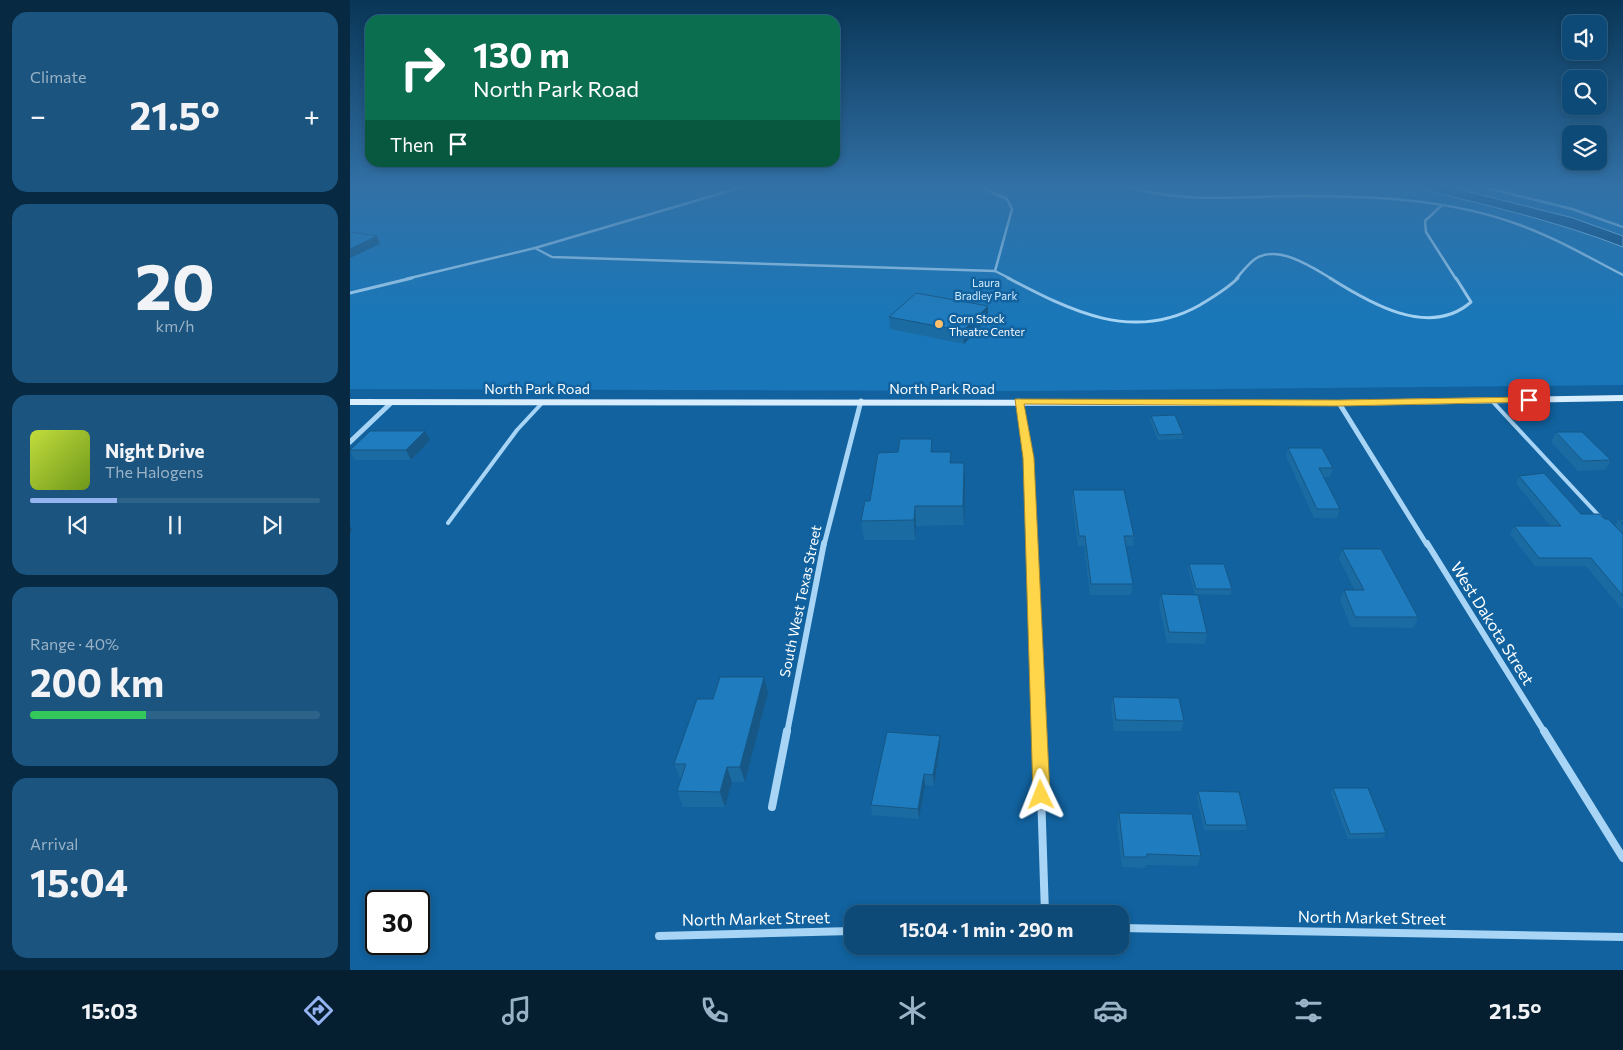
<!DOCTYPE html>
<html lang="en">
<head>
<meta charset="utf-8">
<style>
	:root { --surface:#0d4a77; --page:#1b547f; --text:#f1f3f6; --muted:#9ab3c6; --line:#2d6289; --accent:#95b2f1 }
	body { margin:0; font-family:Commissioner,sans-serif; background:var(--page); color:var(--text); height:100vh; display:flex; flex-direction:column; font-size:19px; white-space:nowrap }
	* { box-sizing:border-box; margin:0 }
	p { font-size:16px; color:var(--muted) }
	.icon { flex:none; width:28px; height:28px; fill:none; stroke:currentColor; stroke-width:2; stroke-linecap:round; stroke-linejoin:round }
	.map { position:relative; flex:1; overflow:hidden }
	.sheet { display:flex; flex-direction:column; gap:12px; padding:12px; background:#072941; width:350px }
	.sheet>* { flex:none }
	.guide { position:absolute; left:15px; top:15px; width:475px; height:152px; border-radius:15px; box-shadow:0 2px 8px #0003,0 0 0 1px var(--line); background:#0b6e4f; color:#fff; overflow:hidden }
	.tools { position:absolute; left:1212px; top:15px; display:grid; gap:10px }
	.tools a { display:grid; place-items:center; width:45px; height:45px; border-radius:10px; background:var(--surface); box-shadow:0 2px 8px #0003,0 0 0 1px var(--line); font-size:25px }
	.speed { position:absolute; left:15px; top:890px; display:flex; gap:10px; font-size:25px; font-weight:700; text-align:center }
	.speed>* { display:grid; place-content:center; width:65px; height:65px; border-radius:50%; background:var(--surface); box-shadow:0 2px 8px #0003,0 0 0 1px var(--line); line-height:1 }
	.speed .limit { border:2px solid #111; border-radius:8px; background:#fff; color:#111 }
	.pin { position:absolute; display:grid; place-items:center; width:42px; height:42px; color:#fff; margin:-21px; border-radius:10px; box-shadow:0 2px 8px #0006 }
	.me { position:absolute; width:55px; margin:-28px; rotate:358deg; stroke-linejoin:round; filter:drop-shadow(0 0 4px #0008) }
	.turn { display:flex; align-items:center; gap:18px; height:105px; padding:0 25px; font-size:22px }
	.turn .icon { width:65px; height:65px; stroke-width:2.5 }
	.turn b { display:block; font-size:35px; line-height:42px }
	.then { display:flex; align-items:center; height:48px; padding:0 25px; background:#0003; gap:10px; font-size:19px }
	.big { font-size:38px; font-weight:700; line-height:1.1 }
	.sheet .widget { flex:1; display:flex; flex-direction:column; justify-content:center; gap:8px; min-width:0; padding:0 18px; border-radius:15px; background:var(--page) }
	.sheet .dial { align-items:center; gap:0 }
	.dial b { font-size:65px; line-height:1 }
	.song { display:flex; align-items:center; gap:15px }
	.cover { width:60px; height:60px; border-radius:8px; background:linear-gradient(135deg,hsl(70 70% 55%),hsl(80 70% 35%)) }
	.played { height:5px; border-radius:2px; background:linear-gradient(90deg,var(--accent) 30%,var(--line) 30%) }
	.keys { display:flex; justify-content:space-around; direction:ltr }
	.heat { display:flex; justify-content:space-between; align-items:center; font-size:28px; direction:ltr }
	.charge { height:8px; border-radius:4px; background:linear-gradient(90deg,#34c759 40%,var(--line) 0) }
	.trip { position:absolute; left:494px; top:905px; width:285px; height:50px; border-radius:15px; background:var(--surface); box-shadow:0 2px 8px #0003,0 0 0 1px var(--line); font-weight:700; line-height:50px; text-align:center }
	.tab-bar { display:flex; height:80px; justify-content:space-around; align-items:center; background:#051e30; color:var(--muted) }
	.tab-bar .icon { width:35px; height:35px }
	.tab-bar .current { color:var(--accent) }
	.tab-bar b { font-size:22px; color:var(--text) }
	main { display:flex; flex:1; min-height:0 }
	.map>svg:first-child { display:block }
	.green { fill:#1977b9 }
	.water { fill:#0a4a7b; stroke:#9ad2f8 }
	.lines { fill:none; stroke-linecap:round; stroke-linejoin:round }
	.lane-far2 { stroke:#a8d5f5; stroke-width:2.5 }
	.lane-far1 { stroke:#a8d5f5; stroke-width:3 }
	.lane { stroke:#a8d5f5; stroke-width:4 }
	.street-far2 { stroke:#a8d5f5; stroke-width:5 }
	.street-far1 { stroke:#a8d5f5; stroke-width:6 }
	.street { stroke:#a8d5f5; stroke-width:8 }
	.secondary { fill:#d8edfe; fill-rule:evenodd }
	.wall { fill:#1b6ba3 }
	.shaded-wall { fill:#165785 }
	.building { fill:#1f7cbe; stroke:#165785 }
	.route { fill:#ffd54a; stroke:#a68a30 }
	.poi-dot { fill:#ffc06c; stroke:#11629f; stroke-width:2 }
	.labels { text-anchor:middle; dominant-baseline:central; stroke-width:5; stroke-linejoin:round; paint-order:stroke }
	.far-park-label { font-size:11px; fill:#d1ebfe; stroke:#11629f }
	.far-poi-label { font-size:11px; fill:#fff; stroke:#11629f; text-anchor:start }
	.street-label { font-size:14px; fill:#fff; stroke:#11629f }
	.near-street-label { font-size:16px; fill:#fff; stroke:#11629f }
</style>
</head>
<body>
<main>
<section class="sheet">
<div class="widget"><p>Climate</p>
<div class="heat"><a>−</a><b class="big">21.5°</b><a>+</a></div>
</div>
<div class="widget dial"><b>20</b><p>km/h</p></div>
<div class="widget">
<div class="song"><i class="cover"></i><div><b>Night Drive</b><p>The Halogens</p></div></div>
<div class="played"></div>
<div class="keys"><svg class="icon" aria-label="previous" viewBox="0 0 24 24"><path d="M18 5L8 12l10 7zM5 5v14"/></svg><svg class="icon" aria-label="pause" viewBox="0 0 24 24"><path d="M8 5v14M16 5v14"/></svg><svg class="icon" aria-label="next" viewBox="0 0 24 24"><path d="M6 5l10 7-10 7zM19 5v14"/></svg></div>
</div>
<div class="widget"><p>Range · 40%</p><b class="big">200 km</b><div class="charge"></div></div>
<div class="widget"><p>Arrival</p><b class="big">15:04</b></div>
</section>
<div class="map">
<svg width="1273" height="970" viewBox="0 0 1273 970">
	<rect width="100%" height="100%" fill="#11629f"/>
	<path class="green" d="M0,186H1273V385L677,391L0,389Z"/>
	<path class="water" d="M1059,186H1096L1223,218L1273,236V247C1204,220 1131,204 1059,186Z"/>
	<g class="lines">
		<g class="lane-far2">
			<path d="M628,186L657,199L662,209L645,271"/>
			<path d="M774,186C833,204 890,196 951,196C1023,196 1098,199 1167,224C1204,237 1238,257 1273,275"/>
			<path d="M1129,186L1222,209L1273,227"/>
			<path d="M1092,205L1075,221L1076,232L1106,279"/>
			<path d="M185,248L202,257L645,271L661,279"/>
			<path d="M56,279L185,248L396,186"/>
			<path d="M886,279C892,272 898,264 905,259C928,244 962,267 982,279"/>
		</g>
		<g class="lane-far1">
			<path d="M658,278C721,311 783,343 850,305C863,297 877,289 888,278"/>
			<path d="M980,278C1018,302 1079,339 1121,302L1106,278"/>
			<path d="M0,293L62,278"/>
		</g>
		<g class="lane">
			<path d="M1142,401L1250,517"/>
			<path d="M98,523L167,430L193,402"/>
		</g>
		<g class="street-far2">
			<path d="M669,401L679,458L682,545"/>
			<path d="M989,403L1077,545"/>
			<path d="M0,442L42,402"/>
			<path d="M474,545L511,401"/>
		</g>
		<g class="street-far1">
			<path d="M682,543L689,733"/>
			<path d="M1077,543L1195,733"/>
			<path d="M437,733L474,543"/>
		</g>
		<g class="street">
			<path d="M689,731L695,914"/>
			<path d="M1194,731L1273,858"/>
			<path d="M422,807L437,731"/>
			<path d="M770,928L1273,937"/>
			<path d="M309,936L502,931"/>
		</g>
		<path class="secondary" d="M1273,395V401L989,406L0,405V399L989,400Z"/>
	</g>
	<g class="wall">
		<path d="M638,306V318L614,344L540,329L539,317Z"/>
		<path d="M801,416L833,434V439L808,440L800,421Z"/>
		<path d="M1206,432L1261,460L1255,470L1228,471L1201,442Z"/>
		<path d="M80,440L61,460H5L0,451V450Z"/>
		<path d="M938,448L983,468L980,477H974L990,509L987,518H964L936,456Z"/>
		<path d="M583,452L601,463H614V525L566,526L565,540H514L511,521Z"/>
		<path d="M1169,476L1231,514L1255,519L1265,526L1269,519H1273V608H1271L1236,566H1185L1160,534L1164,526H1200L1166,483Z"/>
		<path d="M723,490L784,536L783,546H775L783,584L781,595H740L734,546H728L722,500Z"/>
		<path d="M992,549L1068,617L1063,628L1001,627L990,600L994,590H1005L989,559Z"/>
		<path d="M839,564L882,589L881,595L845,594L838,569Z"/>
		<path d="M811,594L857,633L855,644L817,643L809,604Z"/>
		<path d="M418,693L395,782H382L375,807H333L327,791L331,780L324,764L363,699Z"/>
		<path d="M763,697L834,721L831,731H764L761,708Z"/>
		<path d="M590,736V746L584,786L575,785L569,819L522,815L521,805Z"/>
		<path d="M983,788L1036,833L1033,838L998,839L981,793Z"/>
		<path d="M848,791L897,825L896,830H854L847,797Z"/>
		<path d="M769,813L851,856L847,866L796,865L795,868L772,867L767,824Z"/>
	</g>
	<g class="shaded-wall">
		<path d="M27,236L30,244L0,258V249Z"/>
		<path d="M638,306V318L614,344L613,331Z"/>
		<path d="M75,431L80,440L61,460L56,450Z"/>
		<path d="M614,463L615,482L614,525L613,506Z"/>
		<path d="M565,506L566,526L565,540L564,520Z"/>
		<path d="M0,526L3,530L0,533Z"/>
		<path d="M414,677L418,693L395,782L390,767Z"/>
		<path d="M590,736V746L584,786L583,775Z"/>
		<path d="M377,767L382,782L375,807L370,792Z"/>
		<path d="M574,774L575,785L569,819L568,809Z"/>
	</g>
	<g class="building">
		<path d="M0,232L27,236L0,249Z"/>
		<path d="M566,293L638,306L613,331L539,317Z"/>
		<path d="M825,415L833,434L809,435L801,416Z"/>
		<path d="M20,431H75L56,450H0Z"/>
		<path d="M1206,432H1232L1261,460L1233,461Z"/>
		<path d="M550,439H582L581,452H601L600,463H614L613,506H565L564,520L511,521L515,501H520L528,453L548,452Z"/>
		<path d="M938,448H972L983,468H969L990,509H967Z"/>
		<path d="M1194,473L1231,514H1249L1255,519H1258L1273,534V596L1241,558H1189L1164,526H1211L1169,476Z"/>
		<path d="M723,490H774L784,536H774L783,584H741L735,536H729Z"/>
		<path d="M1269,519H1273V524Z"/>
		<path d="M992,549H1031L1068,617H1005L994,590H1014Z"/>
		<path d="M839,564H874L882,589H846Z"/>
		<path d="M811,594L848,595L857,633L819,632Z"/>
		<path d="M370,677H414L390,767H377L370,792L327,791L336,764H324L347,699H363Z"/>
		<path d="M763,697L829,698L834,721L766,720Z"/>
		<path d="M537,732L590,736L583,775L574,774L568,809L521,805Z"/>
		<path d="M983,788H1018L1036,833L1000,834Z"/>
		<path d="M848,791L889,792L897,825H856Z"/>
		<path d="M769,813L842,814L851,856L797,854V857H774Z"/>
	</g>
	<linearGradient id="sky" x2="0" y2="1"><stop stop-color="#093657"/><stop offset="0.58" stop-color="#3271a6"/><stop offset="1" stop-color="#3271a6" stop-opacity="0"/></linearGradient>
	<rect width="1273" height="322" fill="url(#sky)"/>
	<path class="route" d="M1179,397L1184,400L1182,402L989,406L674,404L684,458L700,795L697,800L691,803L685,800L683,795L673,458L665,399L989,400Z"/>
	<circle class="poi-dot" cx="589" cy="324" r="5"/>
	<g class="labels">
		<g class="far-park-label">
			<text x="636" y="282">Laura<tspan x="636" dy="13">Bradley Park</tspan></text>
		</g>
		<g class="far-poi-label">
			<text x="599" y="318">Corn Stock<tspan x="599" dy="13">Theatre Center</tspan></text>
		</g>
		<g class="street-label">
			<text x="187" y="388">North Park Road</text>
			<text x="592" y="388">North Park Road</text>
			<text transform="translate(450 601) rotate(-78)">South West Texas Street</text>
		</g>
		<g class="near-street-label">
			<text transform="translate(1143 623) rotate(58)">West Dakota Street</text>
			<text transform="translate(1022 917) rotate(1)">North Market Street</text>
			<text transform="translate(406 918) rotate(-1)">North Market Street</text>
		</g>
	</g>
</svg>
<div class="tools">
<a><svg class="icon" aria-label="sound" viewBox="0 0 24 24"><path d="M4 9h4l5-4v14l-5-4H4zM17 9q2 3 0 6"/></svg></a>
<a><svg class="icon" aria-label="search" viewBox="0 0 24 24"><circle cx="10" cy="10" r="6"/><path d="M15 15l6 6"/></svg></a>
<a><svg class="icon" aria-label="layers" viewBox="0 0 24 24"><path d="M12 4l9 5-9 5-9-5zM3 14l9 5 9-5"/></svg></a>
</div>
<div class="speed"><div class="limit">30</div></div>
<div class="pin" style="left:1179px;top:400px;background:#d93025"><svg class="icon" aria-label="arrive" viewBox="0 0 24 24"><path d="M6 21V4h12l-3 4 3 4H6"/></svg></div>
<svg class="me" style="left:691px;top:795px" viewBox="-20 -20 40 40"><path d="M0-17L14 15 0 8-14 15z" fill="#ffd54a" stroke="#fff" stroke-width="4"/></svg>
<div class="trip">15:04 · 1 min · 290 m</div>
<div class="guide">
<div class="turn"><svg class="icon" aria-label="right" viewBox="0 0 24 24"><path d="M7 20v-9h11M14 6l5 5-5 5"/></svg><div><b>130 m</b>North Park Road</div></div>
<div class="then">Then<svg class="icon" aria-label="arrive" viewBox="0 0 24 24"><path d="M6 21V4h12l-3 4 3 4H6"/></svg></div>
</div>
</div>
</main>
<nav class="tab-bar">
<b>15:03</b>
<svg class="icon current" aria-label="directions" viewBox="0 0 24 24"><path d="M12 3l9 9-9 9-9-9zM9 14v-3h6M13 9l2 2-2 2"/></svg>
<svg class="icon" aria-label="music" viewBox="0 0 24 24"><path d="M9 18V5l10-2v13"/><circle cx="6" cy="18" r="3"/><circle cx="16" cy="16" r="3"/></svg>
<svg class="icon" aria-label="phone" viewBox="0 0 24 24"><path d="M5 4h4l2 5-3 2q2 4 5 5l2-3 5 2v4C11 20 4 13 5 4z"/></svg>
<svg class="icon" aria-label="climate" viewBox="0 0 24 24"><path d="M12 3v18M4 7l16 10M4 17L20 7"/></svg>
<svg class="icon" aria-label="car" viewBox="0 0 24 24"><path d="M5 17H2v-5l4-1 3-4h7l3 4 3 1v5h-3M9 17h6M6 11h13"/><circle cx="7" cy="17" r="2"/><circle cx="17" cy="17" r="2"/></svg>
<svg class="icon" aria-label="filters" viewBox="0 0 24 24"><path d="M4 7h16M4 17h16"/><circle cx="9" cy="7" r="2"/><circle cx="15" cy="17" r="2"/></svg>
<b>21.5°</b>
</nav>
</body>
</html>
